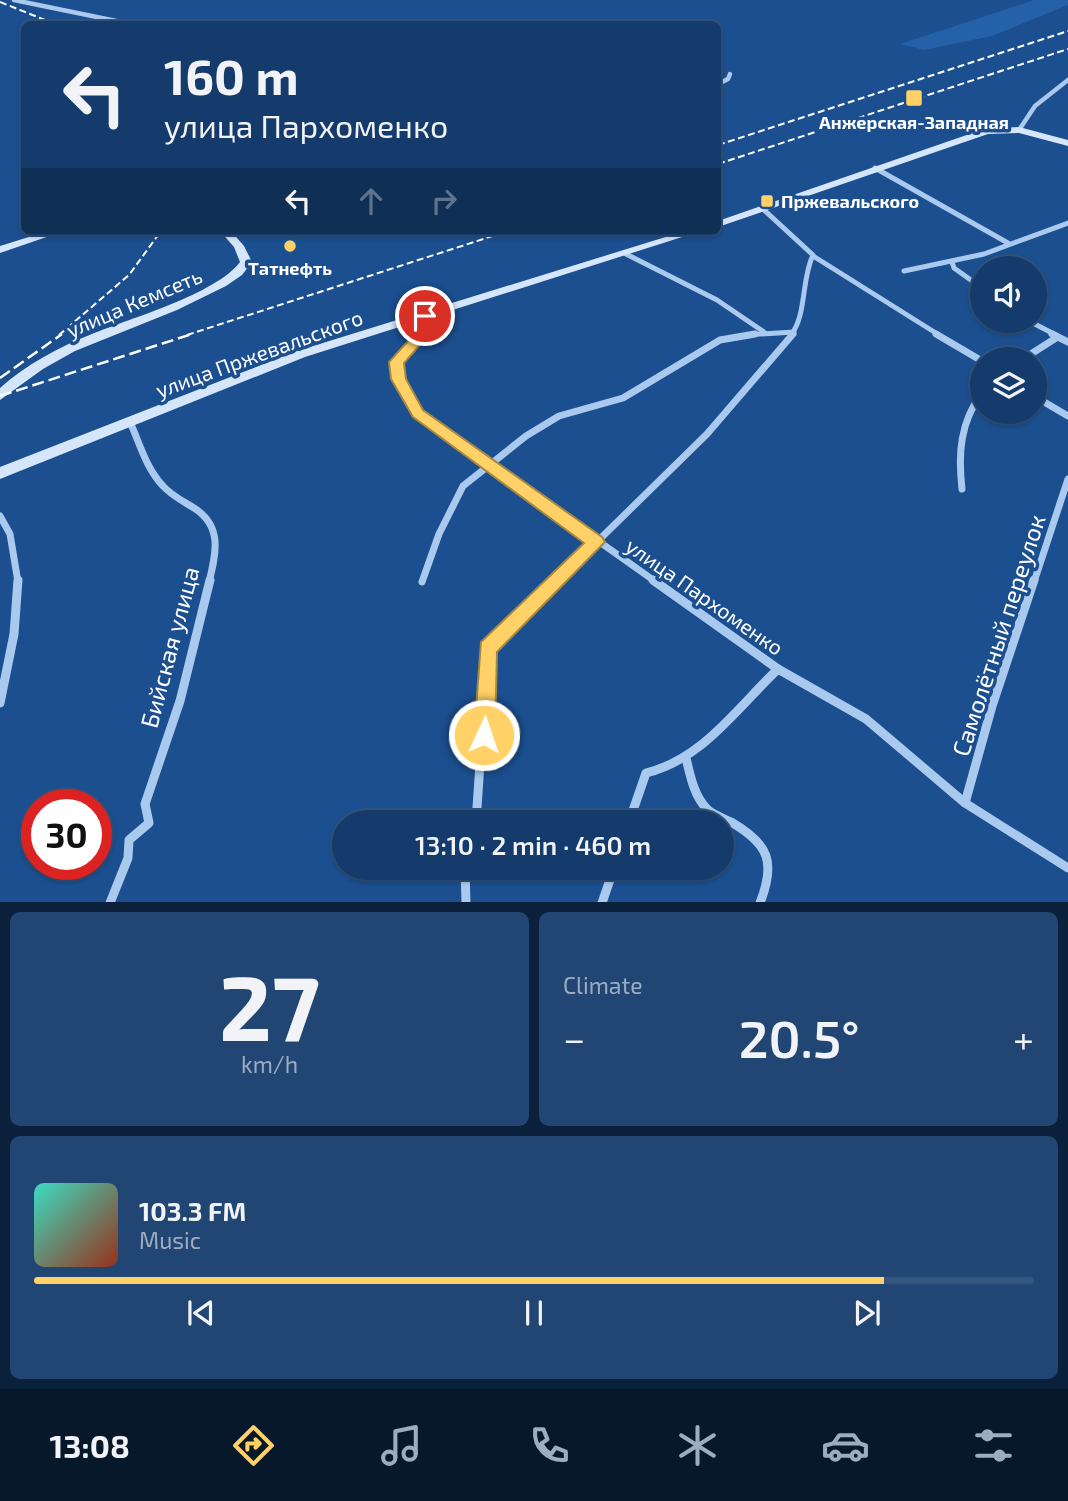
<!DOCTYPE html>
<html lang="en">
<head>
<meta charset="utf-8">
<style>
	:root { --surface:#143b6b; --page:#214673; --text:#f1f3f6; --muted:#9dadc1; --line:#33557e; --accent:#ffd166 }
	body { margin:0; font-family:"Exo 2",sans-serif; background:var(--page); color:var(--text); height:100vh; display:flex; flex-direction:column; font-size:26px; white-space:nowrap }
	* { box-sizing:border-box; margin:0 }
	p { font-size:23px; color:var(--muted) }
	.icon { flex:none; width:38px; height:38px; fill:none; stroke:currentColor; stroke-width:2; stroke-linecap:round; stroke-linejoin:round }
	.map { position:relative; height:902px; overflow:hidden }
	.drawer { display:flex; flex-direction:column; gap:10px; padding:10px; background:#0b203b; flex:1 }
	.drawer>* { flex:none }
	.top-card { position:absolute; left:21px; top:21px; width:700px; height:214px; border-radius:10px; box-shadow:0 2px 5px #0004,0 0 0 2px var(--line); background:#143b6b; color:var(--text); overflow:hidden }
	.buttons { position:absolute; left:970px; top:256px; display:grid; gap:14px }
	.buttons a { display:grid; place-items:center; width:77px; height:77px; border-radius:50%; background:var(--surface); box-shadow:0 2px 5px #0004,0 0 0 2px var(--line); font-size:35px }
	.speed { position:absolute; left:21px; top:789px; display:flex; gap:14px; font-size:35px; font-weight:700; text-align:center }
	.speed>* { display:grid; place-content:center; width:91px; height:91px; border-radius:50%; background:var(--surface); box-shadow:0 2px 5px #0004,0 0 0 2px var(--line); line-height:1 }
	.speed .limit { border:10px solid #d22; background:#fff; color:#111 }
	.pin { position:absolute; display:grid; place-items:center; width:60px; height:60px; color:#fff; margin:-30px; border:4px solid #fff; border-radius:50%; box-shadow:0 2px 7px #0007 }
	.me { position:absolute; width:77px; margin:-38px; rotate:3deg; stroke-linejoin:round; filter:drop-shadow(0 0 5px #0008) }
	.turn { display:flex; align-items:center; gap:24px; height:147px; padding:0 28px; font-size:32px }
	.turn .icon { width:91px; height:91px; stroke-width:2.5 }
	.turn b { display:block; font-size:49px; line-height:60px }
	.lanes { display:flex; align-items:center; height:66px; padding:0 28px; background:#0003; justify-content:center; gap:35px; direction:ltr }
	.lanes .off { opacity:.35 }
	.big { font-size:52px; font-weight:600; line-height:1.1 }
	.drawer .card { flex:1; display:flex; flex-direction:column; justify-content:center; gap:10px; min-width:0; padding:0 24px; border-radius:10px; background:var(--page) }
	.drawer .dial { align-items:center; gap:0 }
	.dial b { font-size:91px; line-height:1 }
	.song { display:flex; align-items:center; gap:21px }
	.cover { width:84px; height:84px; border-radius:10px; background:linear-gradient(135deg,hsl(170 70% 55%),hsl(10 70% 35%)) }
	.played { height:7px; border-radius:4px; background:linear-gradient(90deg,var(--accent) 85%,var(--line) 85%) }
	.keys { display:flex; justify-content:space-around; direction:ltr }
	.heat { display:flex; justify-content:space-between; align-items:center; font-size:38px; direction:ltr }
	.drawer .tiles { flex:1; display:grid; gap:10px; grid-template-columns:1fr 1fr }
	.card:last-child { grid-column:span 2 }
	.trip { position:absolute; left:332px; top:810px; width:402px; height:70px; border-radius:35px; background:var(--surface); box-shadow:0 2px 5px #0004,0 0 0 2px var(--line); font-weight:600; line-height:70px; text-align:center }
	.dock { display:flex; height:112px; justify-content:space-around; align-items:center; background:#08182b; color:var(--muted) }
	.dock .icon { width:49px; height:49px }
	.dock .current { color:var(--accent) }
	.dock b { font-size:32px; color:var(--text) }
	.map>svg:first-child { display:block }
	.green { fill:#2461a8 }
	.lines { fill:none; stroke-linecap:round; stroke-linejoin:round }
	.street-far3 { stroke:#a9c9ee; stroke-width:4.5 }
	.street-far2 { stroke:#a9c9ee; stroke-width:5 }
	.street-far1 { stroke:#a9c9ee; stroke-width:7 }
	.street { stroke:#a9c9ee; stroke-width:9 }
	.secondary { fill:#d6e6fa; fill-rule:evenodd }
	.rail-far1 { stroke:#fff; stroke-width:2; stroke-dasharray:7 3.5; stroke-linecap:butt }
	.rail { stroke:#fff; stroke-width:2.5; stroke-dasharray:12 5; stroke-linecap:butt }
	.route { fill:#ffd166; stroke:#a68842; stroke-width:2 }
	.poi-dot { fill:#ffd166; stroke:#1b4f8f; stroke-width:2.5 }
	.labels { text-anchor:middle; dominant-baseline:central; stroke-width:7; stroke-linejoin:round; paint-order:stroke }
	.far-poi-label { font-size:18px; font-weight:bold; fill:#fff; stroke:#1b4f8f }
	.street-label { font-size:21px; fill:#fff; stroke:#1b4f8f }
	.near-street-label { font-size:24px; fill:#fff; stroke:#1b4f8f }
</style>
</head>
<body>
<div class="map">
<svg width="1068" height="903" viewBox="0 0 1068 903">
	<rect width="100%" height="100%" fill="#1b4f8f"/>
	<path class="green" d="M1034,0H1068V5L992,36L924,50L900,44Z"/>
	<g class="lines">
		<g class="street-far3">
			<path d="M14,0L131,24"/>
			<path d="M718,84L728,79L730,74"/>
			<path d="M1019,130L1035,106L1068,80"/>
		</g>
		<g class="street-far2">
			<path d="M875,168L1008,243"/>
			<path d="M762,208L813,255C801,280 807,314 791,335"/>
			<path d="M626,254L717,300L764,332"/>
			<path d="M813,256L939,335"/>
			<path d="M952,262L954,268L982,288"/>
			<path d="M904,271L984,254L1068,223"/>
			<path d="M1027,320L1056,335"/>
			<path d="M421,335L426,330L425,316"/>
			<path d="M745,335L794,332"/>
		</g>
		<g class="street-far1">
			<path d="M423,334L396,362L398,379L418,413L656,582"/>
			<path d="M936,334L982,361"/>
			<path d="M1052,334L1068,342"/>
			<path d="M1023,359L1056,338"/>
			<path d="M1034,396L1068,416"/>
			<path d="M130,422C140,444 146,468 163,486C172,496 183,501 194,508C223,526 216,554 209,582"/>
			<path d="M962,489C958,454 960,422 982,393"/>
			<path d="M0,516L10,534L18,582"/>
			<path d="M422,582L439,534L463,486L526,436L559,416L623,398L720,340L755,334"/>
			<path d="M556,582L707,434L793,334"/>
			<path d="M1034,582L1068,479"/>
		</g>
		<g class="street">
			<path d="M653,580L778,669L866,719L965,803L1068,868"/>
			<path d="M0,703L14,634L18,580"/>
			<path d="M686,758C690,775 694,796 707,809C713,815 723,818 731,822C769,844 776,862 760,903"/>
			<path d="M965,803L992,706L1034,580"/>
			<path d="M476,822L488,648L557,580"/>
			<path d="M629,822L646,773C703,759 737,708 778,669"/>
			<path d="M442,868L465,870"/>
			<path d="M465,868L466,903"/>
			<path d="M110,903L128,858L129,840L149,823L145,804L180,701L210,580"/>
			<path d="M602,903L614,868"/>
		</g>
		<g class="secondary">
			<path d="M1019,127L1068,140V146L1019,133L988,134L718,227V221L984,129Z"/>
			<path d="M48,231H64L0,253V246Z"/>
			<path d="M220,231H231L244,246L252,262L242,275L226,286L177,310L75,351L43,369L0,400V388C27,364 59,347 92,334C131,318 216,294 240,262L234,247Z"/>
			<path d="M685,231H701L305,357L0,479V467L297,351Z"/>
		</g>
		<g class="rail-far1">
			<path d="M0,2L55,24"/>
			<path d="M718,145L1068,31"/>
			<path d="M718,164L1068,49"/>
			<path d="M59,335L129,275L161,231"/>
			<path d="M187,335L508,231"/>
		</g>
		<g class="rail">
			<path d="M0,378L62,334"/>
			<path d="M0,396L192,334"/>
		</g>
	</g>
	<path class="route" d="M425,311L432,316L433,330L404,363L406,379L423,410L602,537L605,542L497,652L495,735L492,742L484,745L477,742L474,735L481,642L584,543L413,417L391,379L389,362L419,329L418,316Z"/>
	<g class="poi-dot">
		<rect x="905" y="89" width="18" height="18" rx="3.5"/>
		<rect x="760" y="194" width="14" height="14" rx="3.5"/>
		<circle cx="290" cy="246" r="7"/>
	</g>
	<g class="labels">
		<g class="far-poi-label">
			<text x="914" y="122">Анжерская-Западная</text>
			<text x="781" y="201" text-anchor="start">Пржевальского</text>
			<text x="290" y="268">Татнефть</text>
		</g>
		<g class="street-label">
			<text transform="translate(134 302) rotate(-23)">улица Кемсеть</text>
			<text transform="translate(259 353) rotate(-20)">улица Пржевальского</text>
			<text transform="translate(705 596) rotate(35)">улица Пархоменко</text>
		</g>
		<g class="near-street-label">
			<text transform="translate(998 635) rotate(-72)">Самолётный переулок</text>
			<text transform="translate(169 647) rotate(-75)">Бийская улица</text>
		</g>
	</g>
</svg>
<div class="buttons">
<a><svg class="icon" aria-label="sound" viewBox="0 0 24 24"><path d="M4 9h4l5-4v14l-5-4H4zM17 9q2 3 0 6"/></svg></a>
<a><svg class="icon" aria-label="layers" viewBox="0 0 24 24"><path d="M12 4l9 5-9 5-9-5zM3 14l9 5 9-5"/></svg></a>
</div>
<div class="speed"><div class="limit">30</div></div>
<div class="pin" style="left:425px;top:316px;background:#d93025"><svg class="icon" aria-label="arrive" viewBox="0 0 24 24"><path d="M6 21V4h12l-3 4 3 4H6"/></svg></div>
<svg class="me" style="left:484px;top:735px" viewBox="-20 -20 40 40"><circle r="17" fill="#ffd166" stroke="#fff" stroke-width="3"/><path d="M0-11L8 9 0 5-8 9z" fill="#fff"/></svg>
<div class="trip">13:10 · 2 min · 460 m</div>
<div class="top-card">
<div class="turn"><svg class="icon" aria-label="left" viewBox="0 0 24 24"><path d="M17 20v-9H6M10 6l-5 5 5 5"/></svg><div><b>160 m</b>улица Пархоменко</div></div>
<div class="lanes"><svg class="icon" aria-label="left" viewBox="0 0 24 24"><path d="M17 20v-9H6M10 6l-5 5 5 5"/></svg><svg class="icon off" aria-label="ahead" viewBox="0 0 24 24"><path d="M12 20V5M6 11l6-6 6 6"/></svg><svg class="icon off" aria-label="right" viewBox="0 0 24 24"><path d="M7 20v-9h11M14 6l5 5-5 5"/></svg></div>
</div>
</div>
<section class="drawer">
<div class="tiles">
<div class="card dial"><b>27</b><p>km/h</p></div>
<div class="card"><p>Climate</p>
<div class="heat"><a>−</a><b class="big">20.5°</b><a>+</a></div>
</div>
<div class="card">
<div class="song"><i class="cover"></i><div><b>103.3 FM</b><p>Music</p></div></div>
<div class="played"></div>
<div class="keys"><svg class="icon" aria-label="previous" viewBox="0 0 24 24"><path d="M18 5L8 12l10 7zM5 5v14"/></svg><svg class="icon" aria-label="pause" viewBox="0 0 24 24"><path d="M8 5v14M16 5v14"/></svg><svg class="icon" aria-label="next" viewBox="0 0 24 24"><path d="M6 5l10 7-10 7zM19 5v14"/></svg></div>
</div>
</div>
</section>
<nav class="dock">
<b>13:08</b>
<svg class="icon current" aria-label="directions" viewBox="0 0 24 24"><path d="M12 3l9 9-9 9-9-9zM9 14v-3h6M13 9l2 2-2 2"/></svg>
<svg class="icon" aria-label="music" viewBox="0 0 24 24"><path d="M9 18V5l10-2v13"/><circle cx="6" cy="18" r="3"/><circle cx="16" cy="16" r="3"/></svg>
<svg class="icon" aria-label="phone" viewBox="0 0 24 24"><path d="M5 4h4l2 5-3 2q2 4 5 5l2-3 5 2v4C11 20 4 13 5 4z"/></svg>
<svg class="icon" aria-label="climate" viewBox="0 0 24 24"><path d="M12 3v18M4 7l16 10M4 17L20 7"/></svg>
<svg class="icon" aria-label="car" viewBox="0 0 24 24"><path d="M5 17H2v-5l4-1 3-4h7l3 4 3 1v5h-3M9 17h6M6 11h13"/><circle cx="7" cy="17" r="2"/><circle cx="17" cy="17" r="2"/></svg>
<svg class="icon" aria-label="filters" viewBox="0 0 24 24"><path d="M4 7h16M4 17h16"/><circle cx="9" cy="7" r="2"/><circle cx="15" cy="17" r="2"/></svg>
</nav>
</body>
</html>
